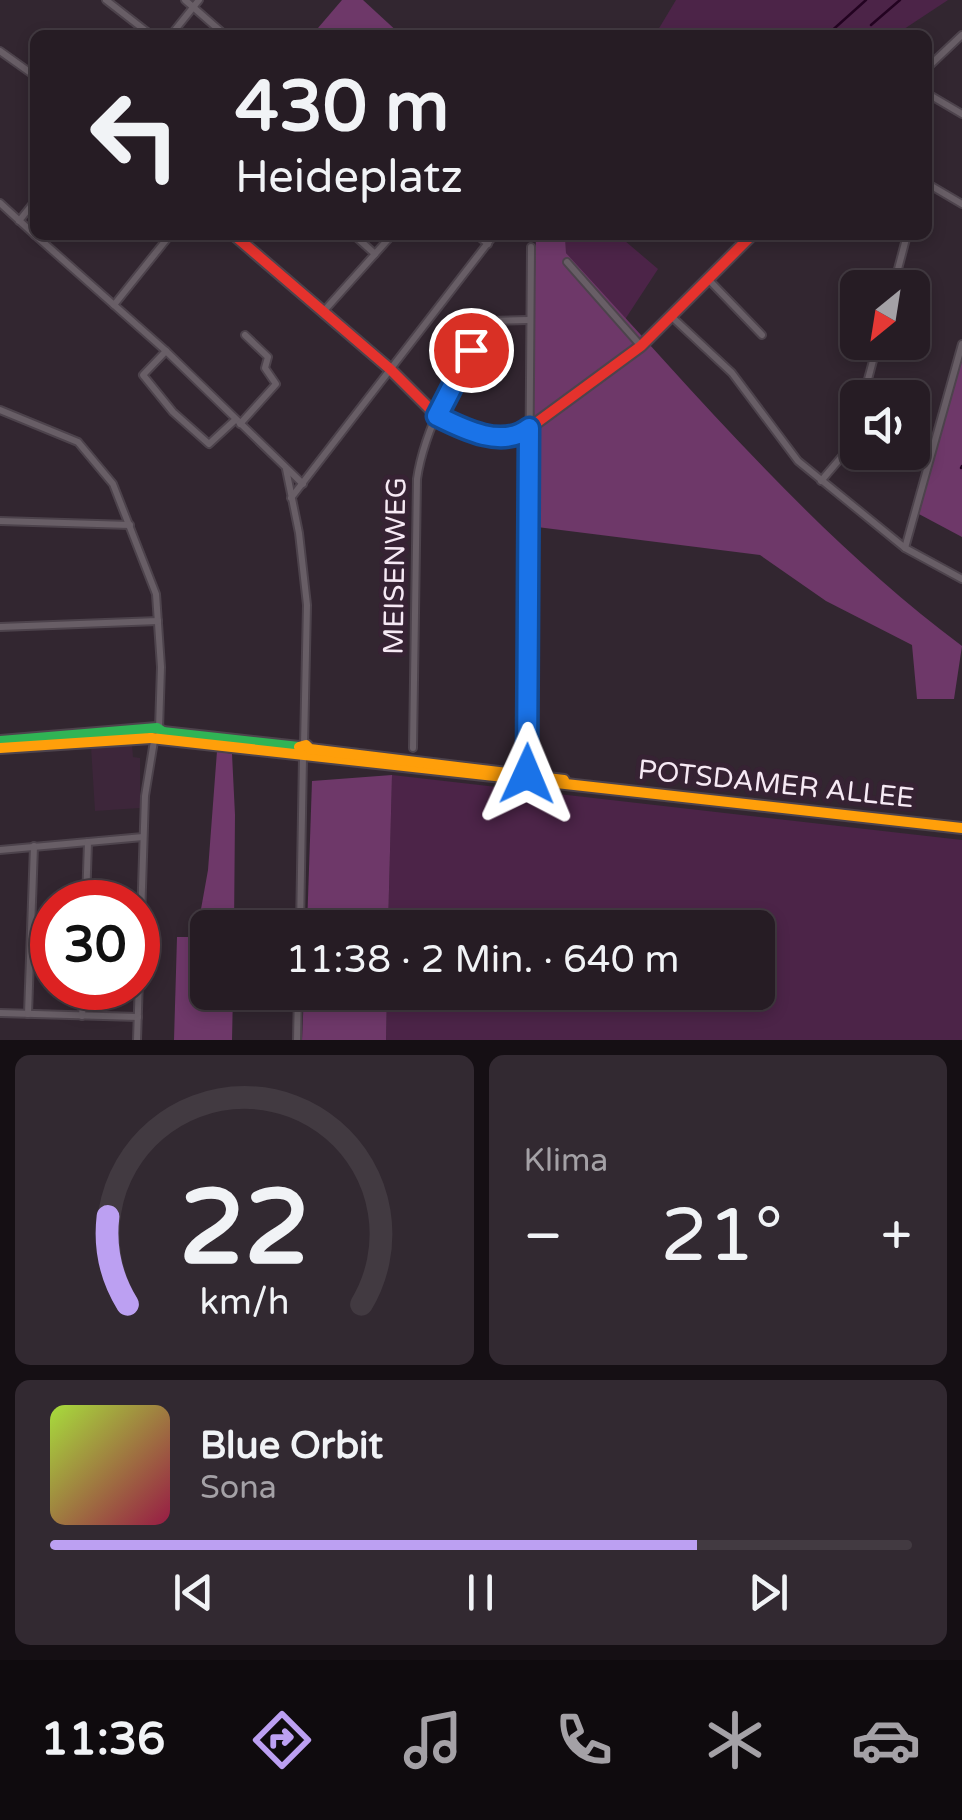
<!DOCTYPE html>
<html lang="de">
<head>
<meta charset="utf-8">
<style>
	:root { --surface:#261c24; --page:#322931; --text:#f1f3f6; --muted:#a4a1a6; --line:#423a41; --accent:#bca0f2 }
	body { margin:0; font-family:"Varela Round",sans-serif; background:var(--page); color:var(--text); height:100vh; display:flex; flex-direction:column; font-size:38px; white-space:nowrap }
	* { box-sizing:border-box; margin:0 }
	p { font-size:32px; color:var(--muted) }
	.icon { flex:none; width:55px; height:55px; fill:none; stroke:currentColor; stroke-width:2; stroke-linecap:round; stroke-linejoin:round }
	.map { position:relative; height:1040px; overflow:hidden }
	.details { display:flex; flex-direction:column; gap:15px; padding:15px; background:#150f14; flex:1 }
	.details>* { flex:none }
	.banner { position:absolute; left:30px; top:30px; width:902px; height:210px; border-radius:15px; box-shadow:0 5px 15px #0003,0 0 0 2px var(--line); background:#261c24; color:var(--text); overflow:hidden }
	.needle { width:65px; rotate:210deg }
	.buttons { position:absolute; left:840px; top:270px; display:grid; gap:20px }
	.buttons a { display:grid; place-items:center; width:90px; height:90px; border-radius:15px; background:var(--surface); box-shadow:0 5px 15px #0003,0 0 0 2px var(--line); font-size:50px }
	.speed { position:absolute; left:30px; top:880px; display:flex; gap:20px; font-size:50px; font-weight:700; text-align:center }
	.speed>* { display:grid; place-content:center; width:130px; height:130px; border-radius:50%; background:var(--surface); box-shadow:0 5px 15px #0003,0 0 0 2px var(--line); line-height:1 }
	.speed .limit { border:15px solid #d22; background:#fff; color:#111 }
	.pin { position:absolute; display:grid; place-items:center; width:85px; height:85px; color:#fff; margin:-42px; border:5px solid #fff; border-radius:50%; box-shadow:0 2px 10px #0007 }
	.me { position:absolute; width:110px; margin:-55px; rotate:1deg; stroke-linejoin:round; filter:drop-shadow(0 0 8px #0008) }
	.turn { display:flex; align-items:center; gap:35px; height:210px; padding:0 40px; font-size:45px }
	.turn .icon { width:130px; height:130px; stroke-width:2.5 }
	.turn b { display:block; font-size:70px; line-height:85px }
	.big { font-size:75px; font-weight:600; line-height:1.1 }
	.details .card { flex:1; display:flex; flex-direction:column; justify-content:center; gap:15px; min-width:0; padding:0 35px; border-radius:15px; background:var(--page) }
	.details .dial { align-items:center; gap:0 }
	.dial svg { height:260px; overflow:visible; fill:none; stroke:var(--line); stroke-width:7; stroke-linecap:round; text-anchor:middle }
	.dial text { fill:var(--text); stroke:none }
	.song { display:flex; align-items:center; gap:30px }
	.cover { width:120px; height:120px; border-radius:15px; background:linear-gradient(135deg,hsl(80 70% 55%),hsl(340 70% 35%)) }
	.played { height:10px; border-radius:5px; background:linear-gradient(90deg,var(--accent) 75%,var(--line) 75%) }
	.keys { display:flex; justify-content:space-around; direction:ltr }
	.heat { display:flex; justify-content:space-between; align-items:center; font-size:55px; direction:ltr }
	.details .tiles { flex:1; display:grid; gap:15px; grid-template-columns:1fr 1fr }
	.card:last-child { grid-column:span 2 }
	.trip { position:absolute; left:190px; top:910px; width:585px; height:100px; border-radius:15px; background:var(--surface); box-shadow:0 5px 15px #0003,0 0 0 2px var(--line); font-weight:600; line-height:100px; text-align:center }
	.tabs { display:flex; height:160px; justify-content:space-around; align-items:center; background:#0f0b0e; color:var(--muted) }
	.tabs .icon { width:70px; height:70px }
	.tabs .on { color:var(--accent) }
	.tabs b { font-size:45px; color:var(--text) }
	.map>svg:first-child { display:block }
	.built { fill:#3d263a }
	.green { fill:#4c2448 }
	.forest { fill:#6e3869 }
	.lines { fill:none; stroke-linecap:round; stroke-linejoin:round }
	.stream { stroke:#230321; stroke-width:2.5 }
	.street-casing { stroke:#4d434c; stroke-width:10 }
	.fast-casing { stroke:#4d434c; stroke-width:14 }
	.slow-casing { stroke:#4d434c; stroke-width:14 }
	.jam-casing { stroke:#4d434c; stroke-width:14 }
	.street { stroke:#685e66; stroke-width:6 }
	.fast { stroke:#30b455; stroke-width:10 }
	.slow { stroke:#ff9f0a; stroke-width:10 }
	.jam { stroke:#e5322d; stroke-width:10 }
	.route-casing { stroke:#114b97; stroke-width:25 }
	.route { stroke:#1a73e8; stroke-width:18 }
	.labels { text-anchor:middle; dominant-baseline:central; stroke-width:10; stroke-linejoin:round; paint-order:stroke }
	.street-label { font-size:28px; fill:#f6e9f4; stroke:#362233 }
</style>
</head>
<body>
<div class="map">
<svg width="962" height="1040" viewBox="0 0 962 1040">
	<rect width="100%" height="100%" fill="#322630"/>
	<path class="built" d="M132,745L133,757L140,758V808L95,811L91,747Z"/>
	<g class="green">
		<path d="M676,0H948L895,35H655Z"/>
		<path d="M565,235H618L658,269L622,324L566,253Z"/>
		<path d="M392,775L962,840V1040H386L387,993L758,992V928L388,927Z"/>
	</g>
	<g class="forest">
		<path d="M342,0H363L401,35H312Z"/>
		<path d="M536,235H565L566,253C692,389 813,535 962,646L954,699H917L912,645L826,601L760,555L529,526Z"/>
		<path d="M962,349V537L917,513Z"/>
		<path d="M217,751L232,754L235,815L234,927L208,928V992L233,993L232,1040H174L177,937H196L208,870Z"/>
		<path d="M392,775L388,927H307L312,781Z"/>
		<path d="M304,993H387L386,1040H302Z"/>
	</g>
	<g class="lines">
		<g class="stream">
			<path d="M871,25L900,0"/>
			<path d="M827,35L866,0"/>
			<path d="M961,468L962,466"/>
		</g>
		<g class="street-casing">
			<g id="street">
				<path d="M106,0L151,35"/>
				<path d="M185,0L225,35"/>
				<path d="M171,35L199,0"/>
				<path d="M0,51L35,76"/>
				<path d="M928,67L962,35"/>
				<path d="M928,94L962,114"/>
				<path d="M928,184L962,204"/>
				<path d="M0,203L35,235"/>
				<path d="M19,221L35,201"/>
				<path d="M35,235L166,351L303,484"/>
				<path d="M354,235L375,254"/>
				<path d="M477,235L488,244"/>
				<path d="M567,262L641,346"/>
				<path d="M708,279L762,335"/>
				<path d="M893,288L907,235"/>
				<path d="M114,305L170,235"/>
				<path d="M323,312L392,235"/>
				<path d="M672,317L732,373L798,461L905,548L962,579"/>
				<path d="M166,351L143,375L173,412L209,444L235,420"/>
				<path d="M863,398L878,342"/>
				<path d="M0,410L78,442L113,484L156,594L161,667L159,729"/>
				<path d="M240,424L276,384L265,368L268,357L245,335"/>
				<path d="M286,469L299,533L307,605L304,745"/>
				<path d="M821,481L850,447L858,417"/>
				<path d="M291,498L494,235"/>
				<path d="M0,521L130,525"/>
				<path d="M905,548L962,344"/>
				<path d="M0,627L158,621"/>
				<path d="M413,748L417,479C424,429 459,364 487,321L528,320"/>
				<path d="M527,775L531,247"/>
				<path d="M0,850L143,837"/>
				<path d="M86,902L88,842"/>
				<path d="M300,928L303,757"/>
				<path d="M0,1013L138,1017"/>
				<path d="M28,1014L34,846"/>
				<path d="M82,1016L84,988"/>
				<path d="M137,1040L145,796L154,741"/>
				<path d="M297,1040L298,992"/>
			</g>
		</g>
		<g class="fast-casing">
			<g id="fast">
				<path d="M163,732L299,747"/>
				<path d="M0,741L157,728L163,732"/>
			</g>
		</g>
		<g class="slow-casing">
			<g id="slow">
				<path d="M151,738L962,828"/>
				<path d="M299,747L306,745L310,749L564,780"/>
				<path d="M0,748L151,738"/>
			</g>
		</g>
		<g class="jam-casing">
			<path id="jam" d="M234,235L390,369L437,416L479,435L510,436L524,432L641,346L752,235"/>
		</g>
		<use href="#street" class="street"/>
		<use href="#fast" class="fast"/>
		<use href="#slow" class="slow"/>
		<use href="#jam" class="jam"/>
	</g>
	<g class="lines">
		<g class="route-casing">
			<path id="route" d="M471,350L437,416C463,429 502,449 529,428L527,774"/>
		</g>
		<use href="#route" class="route"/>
	</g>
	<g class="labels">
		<g class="street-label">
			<text transform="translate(395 566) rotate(-89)">MEISENWEG</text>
			<text transform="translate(776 784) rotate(6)">POTSDAMER ALLEE</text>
		</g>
	</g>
</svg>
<div class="buttons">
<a><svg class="needle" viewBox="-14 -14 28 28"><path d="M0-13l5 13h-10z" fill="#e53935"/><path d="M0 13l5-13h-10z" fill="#a4a1a6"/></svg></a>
<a><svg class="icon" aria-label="sound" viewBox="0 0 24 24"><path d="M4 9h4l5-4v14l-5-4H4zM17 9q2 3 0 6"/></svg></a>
</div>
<div class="speed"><div class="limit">30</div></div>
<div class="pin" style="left:471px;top:350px;background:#d93025"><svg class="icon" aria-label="arrive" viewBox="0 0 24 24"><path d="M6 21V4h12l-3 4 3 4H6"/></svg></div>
<svg class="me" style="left:527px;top:774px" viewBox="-20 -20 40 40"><path d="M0-17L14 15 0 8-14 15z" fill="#1a73e8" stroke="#fff" stroke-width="4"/></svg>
<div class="trip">11:38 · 2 Min. · 640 m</div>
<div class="banner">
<div class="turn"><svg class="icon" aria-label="left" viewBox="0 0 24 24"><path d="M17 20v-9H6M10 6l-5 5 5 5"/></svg><div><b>430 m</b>Heideplatz</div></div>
</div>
</div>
<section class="details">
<div class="tiles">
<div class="card dial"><svg viewBox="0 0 100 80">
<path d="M14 69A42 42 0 1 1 86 69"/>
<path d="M14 69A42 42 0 0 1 8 42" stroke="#bca0f2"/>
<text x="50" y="56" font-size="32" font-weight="700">22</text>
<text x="50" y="72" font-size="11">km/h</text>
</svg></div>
<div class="card"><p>Klima</p>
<div class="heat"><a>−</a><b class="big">21°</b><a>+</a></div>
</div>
<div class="card">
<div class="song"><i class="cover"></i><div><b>Blue Orbit</b><p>Sona</p></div></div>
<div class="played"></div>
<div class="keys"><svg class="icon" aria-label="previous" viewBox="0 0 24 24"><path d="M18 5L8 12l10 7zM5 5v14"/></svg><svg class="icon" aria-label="pause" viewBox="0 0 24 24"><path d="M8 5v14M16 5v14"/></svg><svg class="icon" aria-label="next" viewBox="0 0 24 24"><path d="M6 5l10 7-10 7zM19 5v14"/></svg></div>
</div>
</div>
</section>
<nav class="tabs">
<b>11:36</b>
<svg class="icon on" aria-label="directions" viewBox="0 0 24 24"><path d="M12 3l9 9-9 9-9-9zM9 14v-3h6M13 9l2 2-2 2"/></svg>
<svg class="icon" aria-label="music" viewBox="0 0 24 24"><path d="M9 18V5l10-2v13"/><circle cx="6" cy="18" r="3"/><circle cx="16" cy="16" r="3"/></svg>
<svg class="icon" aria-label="phone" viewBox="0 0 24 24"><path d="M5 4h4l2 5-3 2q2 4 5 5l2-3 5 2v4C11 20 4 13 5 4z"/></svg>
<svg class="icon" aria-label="climate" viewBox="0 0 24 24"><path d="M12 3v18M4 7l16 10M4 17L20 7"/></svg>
<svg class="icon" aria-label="car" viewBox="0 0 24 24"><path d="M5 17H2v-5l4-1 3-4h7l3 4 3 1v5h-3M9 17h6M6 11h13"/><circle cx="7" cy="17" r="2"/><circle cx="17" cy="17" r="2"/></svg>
</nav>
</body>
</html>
